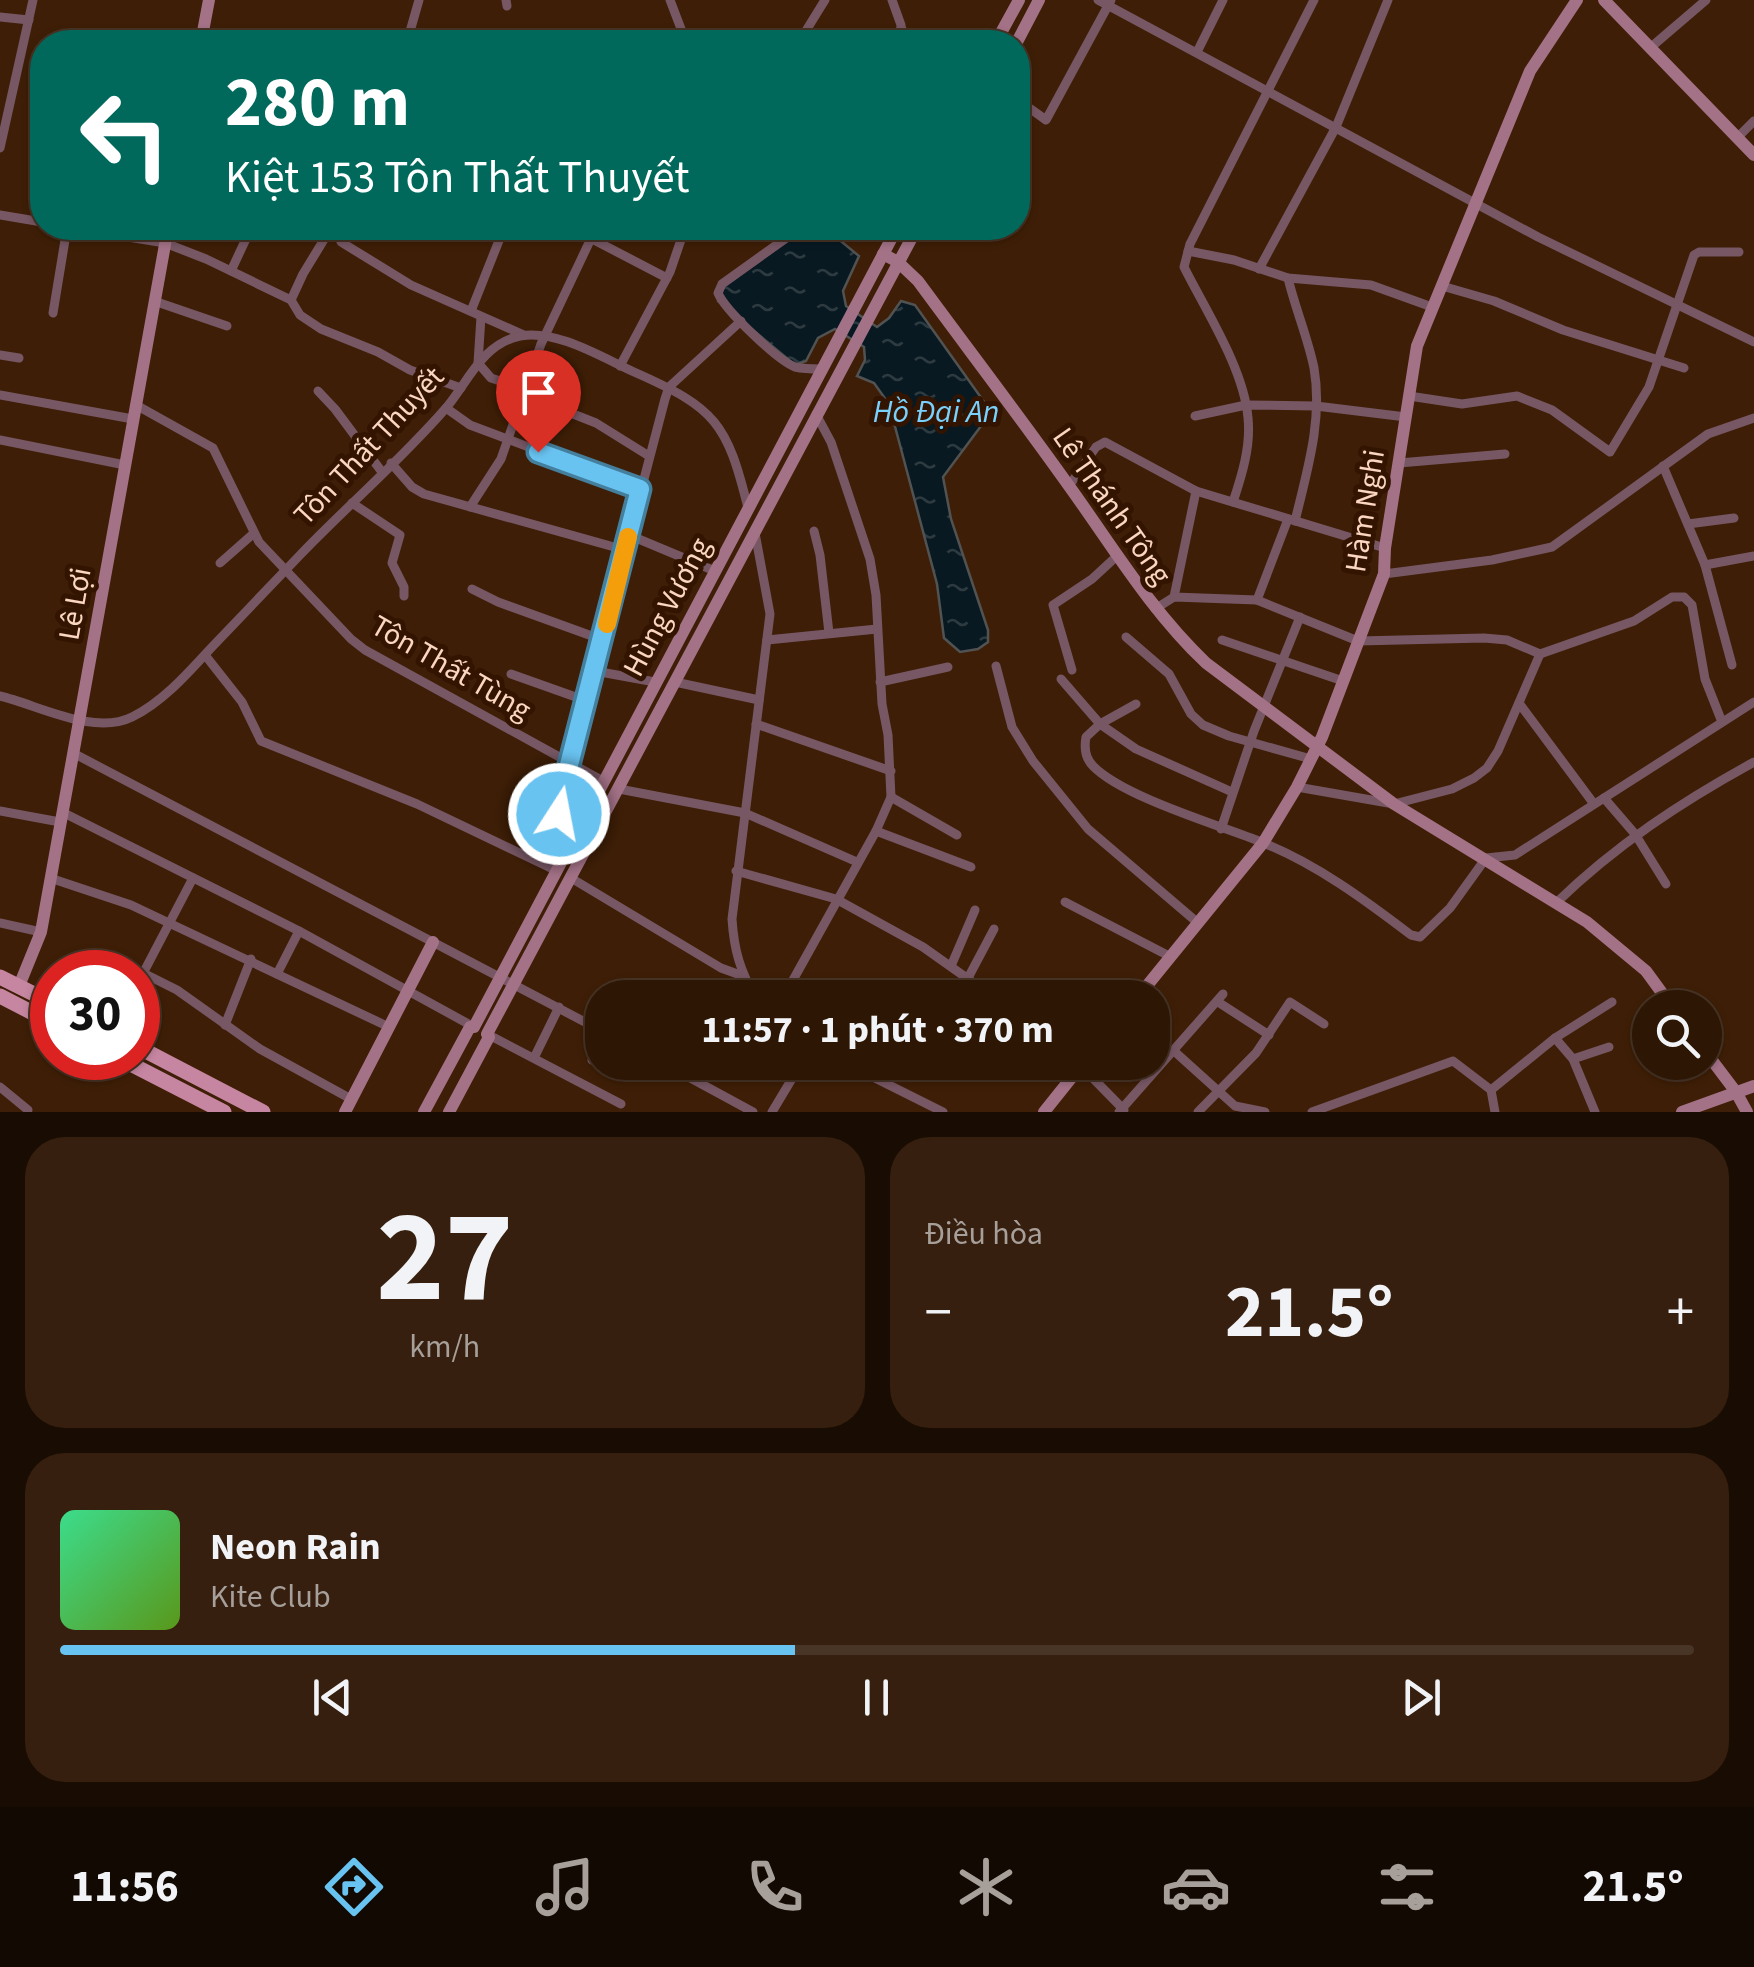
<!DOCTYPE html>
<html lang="vi">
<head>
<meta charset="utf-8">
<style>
	:root { --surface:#2e1604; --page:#361f0e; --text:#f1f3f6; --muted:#a79f9a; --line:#493526; --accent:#69c3f1 }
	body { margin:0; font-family:"Source Sans 3",sans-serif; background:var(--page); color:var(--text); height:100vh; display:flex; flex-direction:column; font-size:38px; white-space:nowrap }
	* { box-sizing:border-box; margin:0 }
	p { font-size:32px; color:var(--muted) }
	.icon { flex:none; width:55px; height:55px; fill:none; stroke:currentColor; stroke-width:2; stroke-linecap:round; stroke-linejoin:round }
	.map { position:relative; height:1112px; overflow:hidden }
	.panel { display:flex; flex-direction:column; gap:25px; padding:25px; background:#190c02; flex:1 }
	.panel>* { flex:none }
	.hud { position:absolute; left:30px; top:30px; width:1000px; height:210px; border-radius:40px; box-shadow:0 2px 8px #0004,0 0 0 2px var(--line); background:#00695c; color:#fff; overflow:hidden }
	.fabs { position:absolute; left:1632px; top:990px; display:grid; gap:20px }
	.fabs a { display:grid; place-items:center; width:90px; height:90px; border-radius:50%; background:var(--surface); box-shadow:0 2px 8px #0004,0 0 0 2px var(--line); font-size:50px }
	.speed { position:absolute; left:30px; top:950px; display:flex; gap:20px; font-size:50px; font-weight:700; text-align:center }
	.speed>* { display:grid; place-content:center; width:130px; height:130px; border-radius:50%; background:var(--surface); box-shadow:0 2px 8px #0004,0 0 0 2px var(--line); line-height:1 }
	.speed .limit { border:15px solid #d22; background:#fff; color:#111 }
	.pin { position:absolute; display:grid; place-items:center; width:85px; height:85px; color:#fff; margin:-102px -42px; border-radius:50% 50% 50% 0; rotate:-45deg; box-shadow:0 0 10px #0007 }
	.pin .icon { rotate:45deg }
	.me { position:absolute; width:110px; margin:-55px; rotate:11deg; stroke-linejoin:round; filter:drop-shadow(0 0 8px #0008) }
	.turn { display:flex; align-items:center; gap:35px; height:210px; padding:0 30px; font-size:45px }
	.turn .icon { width:130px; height:130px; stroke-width:2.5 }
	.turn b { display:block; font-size:70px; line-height:85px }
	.big { font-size:75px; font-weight:700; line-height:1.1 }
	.panel .tile { flex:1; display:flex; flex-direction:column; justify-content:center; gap:15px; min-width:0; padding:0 35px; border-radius:40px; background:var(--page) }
	.panel .dial { align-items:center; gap:0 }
	.dial b { font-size:130px; line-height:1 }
	.song { display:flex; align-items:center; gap:30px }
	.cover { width:120px; height:120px; border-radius:15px; background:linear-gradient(135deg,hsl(150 70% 55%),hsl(90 70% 35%)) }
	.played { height:10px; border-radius:5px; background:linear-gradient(90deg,var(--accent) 45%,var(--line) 45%) }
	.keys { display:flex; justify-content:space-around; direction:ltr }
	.heat { display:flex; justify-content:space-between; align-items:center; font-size:55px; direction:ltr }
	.panel .tiles { flex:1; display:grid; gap:25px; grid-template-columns:1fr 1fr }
	.tile:last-child { grid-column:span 2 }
	.trip { position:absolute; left:585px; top:980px; width:585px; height:100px; border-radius:40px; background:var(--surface); box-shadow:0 2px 8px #0004,0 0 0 2px var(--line); font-weight:700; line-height:100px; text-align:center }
	.dock { display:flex; height:160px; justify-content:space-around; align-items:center; background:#120902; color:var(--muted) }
	.dock .icon { width:70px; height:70px }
	.dock .current { color:var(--accent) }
	.dock b { font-size:45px; color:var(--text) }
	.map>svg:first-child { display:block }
	.water { fill:url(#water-ripples); stroke:#515252; stroke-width:2.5 }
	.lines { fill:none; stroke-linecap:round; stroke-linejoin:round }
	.street { stroke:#775764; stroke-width:9 }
	.secondary { stroke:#a47287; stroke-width:12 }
	.primary { stroke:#c686a1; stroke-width:15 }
	.route-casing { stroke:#447f9d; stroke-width:25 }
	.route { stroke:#69c3f1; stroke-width:18 }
	.slow { stroke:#f59e0b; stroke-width:18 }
	.labels { text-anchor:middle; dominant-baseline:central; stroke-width:10; stroke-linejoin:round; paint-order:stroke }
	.street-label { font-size:30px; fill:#fbd6c1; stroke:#331400 }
	.water-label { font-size:32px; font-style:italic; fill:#79d1fe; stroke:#331400 }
</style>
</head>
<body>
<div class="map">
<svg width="1754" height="1112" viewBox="0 0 1754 1112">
	<defs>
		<pattern id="water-ripples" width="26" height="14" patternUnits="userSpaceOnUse" patternTransform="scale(2.5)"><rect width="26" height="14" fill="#081922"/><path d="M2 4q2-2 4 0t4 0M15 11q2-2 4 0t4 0" fill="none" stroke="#2d3a40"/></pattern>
	</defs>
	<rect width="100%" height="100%" fill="#3e1e06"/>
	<path class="water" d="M806,228H825L859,256L843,291L846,306L877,327L889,318L901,301L915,305L987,406L982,412L981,426L943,477L951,519L988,630V642L978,649L960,652L944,638L937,584L889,404L874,383L857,376L865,360L864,347L835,329L818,338L806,361L795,365L718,301L717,291Z"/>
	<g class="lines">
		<g class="street">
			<path d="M506,0L507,6"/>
			<path d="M670,0L686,42"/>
			<path d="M892,0L901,25L900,42"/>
			<path d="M1098,0L1538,237L1754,342"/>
			<path d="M0,17L29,20"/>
			<path d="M509,40L520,42"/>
			<path d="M407,42L419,0"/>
			<path d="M799,42L825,0"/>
			<path d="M885,42L902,29"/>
			<path d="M1650,48L1706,0"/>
			<path d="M1197,52L1223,0"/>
			<path d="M1018,100L1046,120L1111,0"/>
			<path d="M1737,138L1754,121"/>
			<path d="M0,148L33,0"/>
			<path d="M0,215L42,222"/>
			<path d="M73,228L165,243L206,259L291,300L300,315L321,329L378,352L410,370L461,388"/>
			<path d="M571,228L667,278"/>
			<path d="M800,228L722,284L718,293C725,310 777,360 795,367C804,369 812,369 820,369"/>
			<path d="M341,242L411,285L524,335"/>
			<path d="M1188,251L1234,260L1288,278L1371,285L1432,307"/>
			<path d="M1259,269L1336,127L1388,0"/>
			<path d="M231,271L251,228"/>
			<path d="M1288,278C1295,308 1308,338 1314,368C1323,420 1307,471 1295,521"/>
			<path d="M1442,286L1494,301L1563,330L1684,368"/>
			<path d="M291,300L303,274L331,228"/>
			<path d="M154,301L227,326"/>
			<path d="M471,311L504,228"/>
			<path d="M53,313L67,228"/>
			<path d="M481,317L478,363L491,378L527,390"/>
			<path d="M0,355L19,358"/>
			<path d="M620,366L670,272L685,228"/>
			<path d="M318,391L335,409L382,472"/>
			<path d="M0,395L133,419"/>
			<path d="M525,395L596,423L649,456"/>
			<path d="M1409,396L1462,404L1517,396L1552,410L1610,452L1649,387L1694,255L1699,252H1739"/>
			<path d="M136,405L213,448L259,542L351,639L365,650L603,781"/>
			<path d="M446,408L470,425L640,489"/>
			<path d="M1195,416L1246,405L1316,406L1406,417"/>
			<path d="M0,440L125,465"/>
			<path d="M391,463L412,487L424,494L625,550"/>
			<path d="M1399,463L1505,454"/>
			<path d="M1663,466L1705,565L1754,556"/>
			<path d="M1069,486L1096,447L1105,442L1196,491L1385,548"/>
			<path d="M1233,502C1242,475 1251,446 1248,418C1244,369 1206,311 1184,267L1190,244L1314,0"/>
			<path d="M352,503L400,535L392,563L404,587V596"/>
			<path d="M470,507L501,459L541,344L596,228"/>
			<path d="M1688,524L1734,518"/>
			<path d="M814,531L820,555L829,633"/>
			<path d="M755,533L770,614L732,919C734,950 740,971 756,998"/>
			<path d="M629,535L715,571"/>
			<path d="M220,563L254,533"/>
			<path d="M1705,565L1732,665"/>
			<path d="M1384,574L1492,560L1552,547L1708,434L1754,418"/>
			<path d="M472,589L498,602L603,640"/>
			<path d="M1174,597L1196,491"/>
			<path d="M1257,600L1288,519"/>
			<path d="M1155,609L1174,597L1257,600L1358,641L1484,638L1507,640L1540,654L1634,621L1672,597H1684L1692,605L1705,679L1722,722"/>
			<path d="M1126,637L1169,674L1191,714L1203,725L1229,736L1311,759"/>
			<path d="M767,640L877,629"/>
			<path d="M1222,640L1343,681"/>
			<path d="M205,655L242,702L261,741L417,804L553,869"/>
			<path d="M996,666L1012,727L1033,761L1088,829L1198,923"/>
			<path d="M1072,670L1053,605L1092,579L1118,555"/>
			<path d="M595,671L655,682"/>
			<path d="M511,674L587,701"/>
			<path d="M1061,679L1100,724L1136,749L1232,792"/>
			<path d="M675,682L759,700"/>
			<path d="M880,682L948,667"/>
			<path d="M0,696C38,705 94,736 132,717C163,702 189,672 212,647C242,616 271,585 301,554C348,505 401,460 446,408C468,382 482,344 520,336C556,329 601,357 634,372C716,408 727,423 748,508"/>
			<path d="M1519,703L1594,804"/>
			<path d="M1136,704L1100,724L1086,737C1084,748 1085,758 1093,766C1123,797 1219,825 1261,842C1315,863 1365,900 1411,935L1420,937L1450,908L1486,858L1515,855L1754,702"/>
			<path d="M756,724L891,771"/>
			<path d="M73,753L602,1031"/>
			<path d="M1297,787L1394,804L1452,789L1474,778L1487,768L1498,751L1540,654"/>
			<path d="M619,789L745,813L857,862"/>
			<path d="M891,797L957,835"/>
			<path d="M1604,798L1635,834L1666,884"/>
			<path d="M0,811L60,822"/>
			<path d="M62,812L299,931L474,1027"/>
			<path d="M1221,829L1254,731L1300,617"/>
			<path d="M876,831L971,867"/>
			<path d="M549,867L562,792L665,399L669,387L741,321"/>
			<path d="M736,871L836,899L923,947L995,998"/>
			<path d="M50,878L131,905L389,1027"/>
			<path d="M571,878L721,968L743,976"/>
			<path d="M1065,902L1171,957"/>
			<path d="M1556,903C1616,845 1681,802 1754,762"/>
			<path d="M0,923L41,932"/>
			<path d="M951,966L975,910"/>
			<path d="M143,973L177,990L260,1049L351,1099"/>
			<path d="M277,974L299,931"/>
			<path d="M968,978L994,929"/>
			<path d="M138,983L193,878"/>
			<path d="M783,998L876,831L891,797L888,735L882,704L876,595L870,559L831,442L816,414"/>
			<path d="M1218,1002L1269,1035"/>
			<path d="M225,1025L251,959"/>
			<path d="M487,1034L621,1104"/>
			<path d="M1555,1038L1573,1059L1595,1112"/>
			<path d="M1174,1051L1235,1106L1265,1112"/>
			<path d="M534,1058L559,1007"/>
			<path d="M1573,1059L1609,1047"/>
			<path d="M592,1060L602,1037"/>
			<path d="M661,1062L753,1112"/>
			<path d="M843,1062L943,1112"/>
			<path d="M920,1062L941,1073"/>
			<path d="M1079,1064L1124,1110"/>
			<path d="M0,1087L28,1110"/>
			<path d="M1491,1090L1555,1038L1612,1002"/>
			<path d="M772,1112L802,1062"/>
			<path d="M1119,1112L1223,994"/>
			<path d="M1198,1112L1256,1053L1290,1002L1324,1024"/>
			<path d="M1312,1112L1453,1061L1491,1090L1495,1112"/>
		</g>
		<g class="secondary">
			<path d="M1604,0L1754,155"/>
			<path d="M201,42L209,0"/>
			<path d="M996,42L1019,0"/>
			<path d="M1017,42L1039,0"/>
			<path d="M883,254L898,262L918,281C968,349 1020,417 1069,486C1113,547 1151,611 1206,663L1394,804L1587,922L1646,971L1673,1008"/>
			<path d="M19,986L41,932L168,228"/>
			<path d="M1137,998L1263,843L1297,787L1322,737L1384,574L1385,548L1417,346L1530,71L1577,0"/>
			<path d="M1705,1051L1736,1092L1747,1112"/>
			<path d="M345,1112L433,942"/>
			<path d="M424,1112L470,1027H474L897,228"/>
			<path d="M449,1112L489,1037L487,1034L917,228"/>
			<path d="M1044,1112L1084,1062"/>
			<path d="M1682,1112L1754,1086"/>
		</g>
		<g class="primary">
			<path d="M0,977L52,1003"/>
			<path d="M0,996L52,1023"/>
			<path d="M138,1047L263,1112"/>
			<path d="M119,1058L224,1112"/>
		</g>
	</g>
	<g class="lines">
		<g class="route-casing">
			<path id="route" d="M538,452L640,489L562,792L559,814"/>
		</g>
		<use href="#route" class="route"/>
		<path class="slow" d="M607,624L628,537"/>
	</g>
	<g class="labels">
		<g class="street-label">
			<text transform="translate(369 446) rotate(-47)">Tôn Thất Thuyết</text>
			<text transform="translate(1112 506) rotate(55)">Lê Thánh Tông</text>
			<text transform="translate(1365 511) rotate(-81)">Hàm Nghi</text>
			<text transform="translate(75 604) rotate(-80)">Lê Lợi</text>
			<text transform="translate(667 607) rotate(-62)">Hùng Vương</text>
			<text transform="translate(451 668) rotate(30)">Tôn Thất Tùng</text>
		</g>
		<g class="water-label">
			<text x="936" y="412">Hồ Đại An</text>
		</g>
	</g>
</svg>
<div class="fabs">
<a><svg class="icon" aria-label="search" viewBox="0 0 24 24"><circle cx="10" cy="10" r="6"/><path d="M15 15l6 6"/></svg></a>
</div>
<div class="speed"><div class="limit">30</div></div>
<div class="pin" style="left:538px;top:452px;background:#d93025"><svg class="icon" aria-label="arrive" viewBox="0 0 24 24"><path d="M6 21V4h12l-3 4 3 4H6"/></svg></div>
<svg class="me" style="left:559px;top:814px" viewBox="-20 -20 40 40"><circle r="17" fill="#69c3f1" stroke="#fff" stroke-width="3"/><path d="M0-11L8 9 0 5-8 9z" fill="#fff"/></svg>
<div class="trip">11:57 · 1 phút · 370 m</div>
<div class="hud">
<div class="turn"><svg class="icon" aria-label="left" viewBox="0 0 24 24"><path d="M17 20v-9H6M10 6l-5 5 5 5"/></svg><div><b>280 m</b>Kiệt 153 Tôn Thất Thuyết</div></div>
</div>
</div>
<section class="panel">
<div class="tiles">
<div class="tile dial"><b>27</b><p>km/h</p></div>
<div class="tile"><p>Điều hòa</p>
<div class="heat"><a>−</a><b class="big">21.5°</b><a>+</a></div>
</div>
<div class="tile">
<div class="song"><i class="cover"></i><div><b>Neon Rain</b><p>Kite Club</p></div></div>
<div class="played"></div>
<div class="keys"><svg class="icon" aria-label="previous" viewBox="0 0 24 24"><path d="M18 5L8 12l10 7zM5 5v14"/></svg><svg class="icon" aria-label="pause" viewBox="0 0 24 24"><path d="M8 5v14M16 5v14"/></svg><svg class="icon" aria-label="next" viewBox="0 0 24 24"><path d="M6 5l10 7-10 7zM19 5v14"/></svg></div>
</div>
</div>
</section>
<nav class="dock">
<b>11:56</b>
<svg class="icon current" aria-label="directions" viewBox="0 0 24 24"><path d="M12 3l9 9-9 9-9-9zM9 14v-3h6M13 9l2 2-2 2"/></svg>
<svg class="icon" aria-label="music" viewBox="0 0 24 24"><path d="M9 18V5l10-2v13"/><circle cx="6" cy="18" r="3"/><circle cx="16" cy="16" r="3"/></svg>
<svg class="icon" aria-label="phone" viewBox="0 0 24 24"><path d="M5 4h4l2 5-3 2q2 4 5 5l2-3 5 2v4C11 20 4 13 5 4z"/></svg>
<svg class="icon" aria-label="climate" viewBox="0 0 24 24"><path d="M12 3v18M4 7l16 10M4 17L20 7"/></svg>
<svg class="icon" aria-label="car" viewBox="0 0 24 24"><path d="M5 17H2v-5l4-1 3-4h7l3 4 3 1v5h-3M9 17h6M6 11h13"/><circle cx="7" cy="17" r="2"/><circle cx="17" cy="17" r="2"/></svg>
<svg class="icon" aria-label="filters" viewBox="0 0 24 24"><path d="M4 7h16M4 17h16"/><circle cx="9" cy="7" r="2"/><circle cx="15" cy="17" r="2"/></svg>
<b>21.5°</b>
</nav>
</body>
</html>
